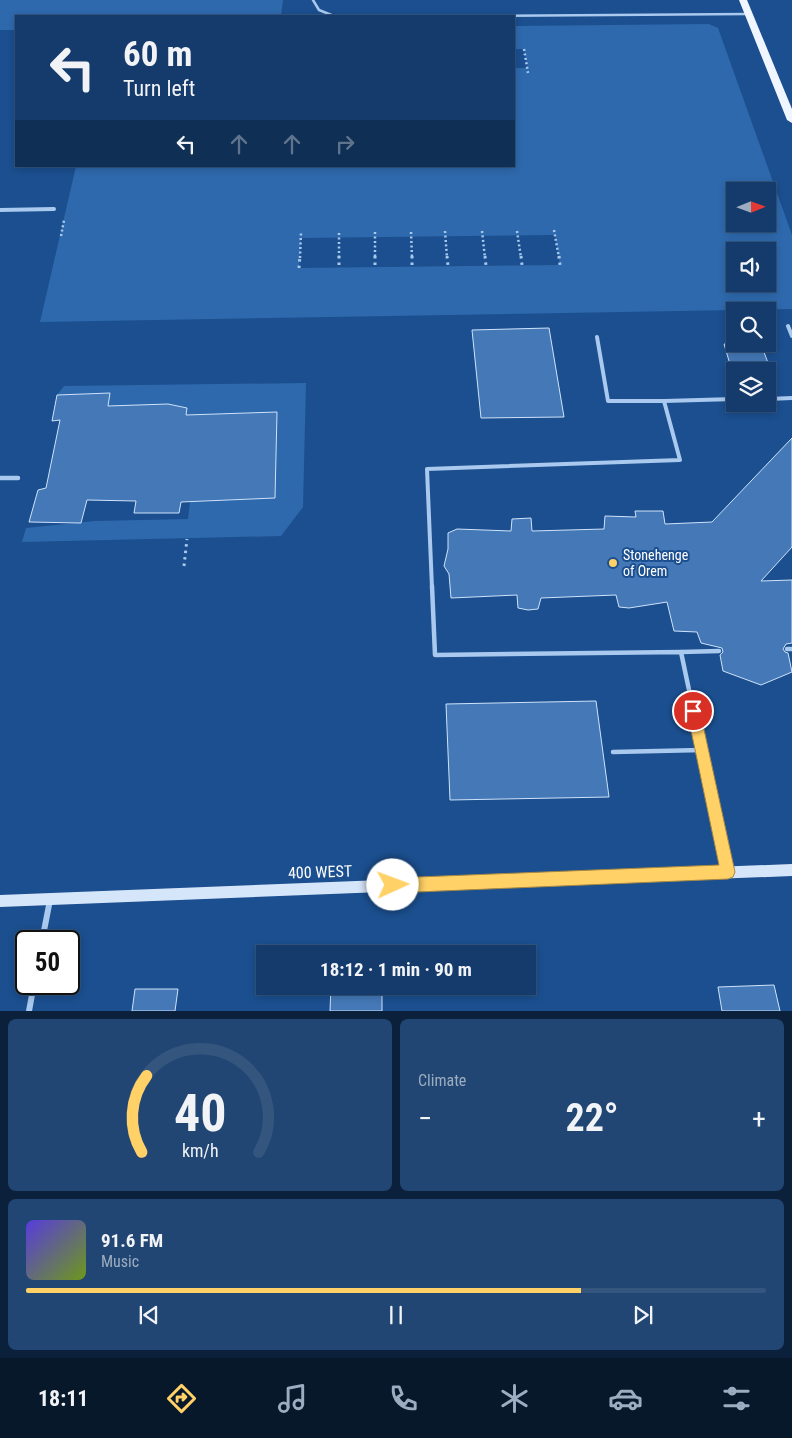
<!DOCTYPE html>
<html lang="en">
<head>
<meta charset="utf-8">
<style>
	:root { --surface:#143b6b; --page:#214673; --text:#f1f3f6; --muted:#9dadc1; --line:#33557e; --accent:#ffd166 }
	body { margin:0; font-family:"Roboto Condensed",sans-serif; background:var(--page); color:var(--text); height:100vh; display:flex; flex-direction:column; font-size:19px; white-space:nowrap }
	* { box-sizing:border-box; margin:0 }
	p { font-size:16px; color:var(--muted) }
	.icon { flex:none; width:28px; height:28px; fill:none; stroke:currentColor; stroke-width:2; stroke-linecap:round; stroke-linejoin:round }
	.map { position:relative; height:1011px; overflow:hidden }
	.sheet { display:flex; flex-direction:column; gap:8px; padding:8px; background:#0b203b; flex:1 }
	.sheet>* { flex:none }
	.guide { position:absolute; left:15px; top:15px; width:500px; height:152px; border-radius:0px; box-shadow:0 2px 8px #0003,0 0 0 1px var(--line); background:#143b6b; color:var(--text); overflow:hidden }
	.needle { width:32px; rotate:89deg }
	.fabs { position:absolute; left:726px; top:182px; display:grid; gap:10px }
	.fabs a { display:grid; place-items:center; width:50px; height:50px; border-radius:0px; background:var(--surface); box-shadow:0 2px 8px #0003,0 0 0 1px var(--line); font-size:25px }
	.speed { position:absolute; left:15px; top:930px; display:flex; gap:10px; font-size:25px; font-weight:700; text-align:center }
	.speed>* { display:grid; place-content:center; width:65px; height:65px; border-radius:50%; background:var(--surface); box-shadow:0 2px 8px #0003,0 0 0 1px var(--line); line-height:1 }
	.speed .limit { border:2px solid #111; border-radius:8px; background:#fff; color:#111 }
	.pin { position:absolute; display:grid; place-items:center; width:42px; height:42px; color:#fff; margin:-21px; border:2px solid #fff; border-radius:50%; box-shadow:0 1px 5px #0007 }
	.me { position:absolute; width:55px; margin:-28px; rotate:88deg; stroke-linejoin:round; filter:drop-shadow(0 0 4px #0008) }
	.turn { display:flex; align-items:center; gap:18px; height:105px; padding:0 25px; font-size:22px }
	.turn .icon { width:65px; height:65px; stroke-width:2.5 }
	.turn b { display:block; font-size:35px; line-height:42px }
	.lanes { display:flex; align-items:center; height:48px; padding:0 25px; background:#0003; justify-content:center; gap:25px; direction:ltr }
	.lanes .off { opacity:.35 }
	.big { font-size:38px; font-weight:700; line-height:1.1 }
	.sheet .tile { flex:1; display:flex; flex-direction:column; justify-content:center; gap:8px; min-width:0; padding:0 18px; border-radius:8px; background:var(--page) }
	.sheet .dial { align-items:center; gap:0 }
	.dial svg { height:130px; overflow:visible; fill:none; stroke:var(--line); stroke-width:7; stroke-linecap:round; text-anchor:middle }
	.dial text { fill:var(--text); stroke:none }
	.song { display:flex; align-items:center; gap:15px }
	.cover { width:60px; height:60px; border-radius:8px; background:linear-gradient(135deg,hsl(250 70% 55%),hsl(80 70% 35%)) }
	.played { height:5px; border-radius:2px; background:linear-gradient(90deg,var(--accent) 75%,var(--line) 75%) }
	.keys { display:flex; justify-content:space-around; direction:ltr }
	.heat { display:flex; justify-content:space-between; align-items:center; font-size:28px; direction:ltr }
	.sheet .tiles { flex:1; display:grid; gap:8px; grid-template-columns:1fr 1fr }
	.tile:last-child { grid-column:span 2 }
	.trip { position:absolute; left:256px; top:945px; width:280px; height:50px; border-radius:0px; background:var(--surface); box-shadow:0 2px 8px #0003,0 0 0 1px var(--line); font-weight:700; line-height:50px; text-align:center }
	.tab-bar { display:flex; height:80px; justify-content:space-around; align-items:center; background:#08182b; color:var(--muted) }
	.tab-bar .icon { width:35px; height:35px }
	.tab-bar .active { color:var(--accent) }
	.tab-bar b { font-size:22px; color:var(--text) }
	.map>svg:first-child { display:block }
	.green { fill:#2e69ad; fill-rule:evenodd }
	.building { fill:#4478b7; stroke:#cfe3fa }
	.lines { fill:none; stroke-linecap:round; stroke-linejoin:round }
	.path-far1 { stroke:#a9c9ee; stroke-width:2.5; stroke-dasharray:2 2.5; stroke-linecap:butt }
	.path { stroke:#a9c9ee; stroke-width:3; stroke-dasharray:2.5 4; stroke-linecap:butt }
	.service-far2 { stroke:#a9c9ee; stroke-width:2.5 }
	.service-far1 { stroke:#a9c9ee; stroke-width:4 }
	.service { stroke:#a9c9ee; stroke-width:4.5 }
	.minor-far2 { stroke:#a9c9ee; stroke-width:4 }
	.minor-far1 { stroke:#a9c9ee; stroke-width:4.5 }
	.minor { stroke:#a9c9ee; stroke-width:6 }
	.secondary { fill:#d6e6fa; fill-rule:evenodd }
	.primary { fill:#f0f6ff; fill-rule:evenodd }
	.route { fill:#ffd166; stroke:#a68842 }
	.poi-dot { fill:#ffd166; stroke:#1b4f8f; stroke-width:2 }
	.labels { text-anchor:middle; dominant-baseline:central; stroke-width:4; stroke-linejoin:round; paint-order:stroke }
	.poi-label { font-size:14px; fill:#fff; stroke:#1b4f8f; text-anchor:start }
	.near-street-label { font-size:16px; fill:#fff; stroke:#1b4f8f }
</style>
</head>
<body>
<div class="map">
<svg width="792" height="1011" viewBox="0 0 792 1011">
	<rect width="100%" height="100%" fill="#1b4f8f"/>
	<g class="green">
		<path d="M0,0H283L281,16H16V30H0Z"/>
		<path d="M709,24L718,28L792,235V309L40,322L76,166H514V68H528L524,49H514V26ZM768,191V224H735V191ZM555,235L560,265L299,268L301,238ZM768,251V284H735V251Z"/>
		<path d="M306,383L303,507L281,536L22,542L26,528L95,521L188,519L190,502L275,498L277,412L186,415L107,411L110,393L57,395L64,386Z"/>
	</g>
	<g class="building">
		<path d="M549,328L564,417L481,418L472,330Z"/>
		<path d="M724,344H761L771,371H732Z"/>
		<path d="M110,393L108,406L168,404L187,408L186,415L277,412L275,498L181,502L179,513H134L136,501L87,500L81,523L29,522L38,490L46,488L60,420L52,421L57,395Z"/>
		<path d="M792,438V547L761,581L792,580V643L786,644L783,649L785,652L788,653L792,672L761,685L723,671L720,655L723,652L722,648L701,643L697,632L674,631L667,602L629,608L619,607L616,595L541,598L538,609L528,610L518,608L517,595L451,598L449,574L444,566L448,549V533L457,529L511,531L512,519L531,518L532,531L604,529L605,516L636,517L635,511H663L665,524L712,522Z"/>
		<path d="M596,701L609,797L450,800L446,704Z"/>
		<path d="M774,985L780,1011H722L718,987Z"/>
		<path d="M331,986H382V1011H330Z"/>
		<path d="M135,989H178L175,1011H132Z"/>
	</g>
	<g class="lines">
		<g class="path-far1">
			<path d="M524,49L528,73"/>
			<path d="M554,230L559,258"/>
			<path d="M445,231L447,258"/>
			<path d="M482,231L485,258"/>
			<path d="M517,231L521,258"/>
			<path d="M375,232V258"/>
			<path d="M411,232L412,258"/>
			<path d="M339,233V258"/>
			<path d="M61,236L64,220"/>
			<path d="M300,258L301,233"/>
		</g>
		<g class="path">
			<path d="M339,256V268"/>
			<path d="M375,256V267"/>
			<path d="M412,256V267"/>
			<path d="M447,256L448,266"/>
			<path d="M485,256L486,266"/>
			<path d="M521,256L522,265"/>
			<path d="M559,256L560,265"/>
			<path d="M299,268L300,256"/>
			<path d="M184,566L187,539"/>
		</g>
		<g class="service-far2">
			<path d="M313,0L319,10L334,16"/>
			<path d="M456,16L748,14"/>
		</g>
		<g class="service-far1">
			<path d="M788,326L792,336"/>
			<path d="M768,399L792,398"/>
			<path d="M664,401L735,399"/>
			<path d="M432,588L427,469L680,460L664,401H608L597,337"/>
		</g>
		<g class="service">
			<path d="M432,586L435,655L681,652L727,870"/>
			<path d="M787,649H792"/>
			<path d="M681,652L719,651"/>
			<path d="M613,752L702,750"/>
		</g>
		<path class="minor-far2" d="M0,210L54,209"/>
		<path class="minor-far1" d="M0,478H18"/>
		<g class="minor">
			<path d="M42,941L50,900"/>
			<path d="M29,1011L34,984"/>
		</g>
		<path class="secondary" d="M792,864V876L0,907V895Z"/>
		<path class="primary" d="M739,0H747L792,109V123L787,120Z"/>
	</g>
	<path class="route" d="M693,705L698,706L700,711L735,872L733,877L728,879L393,893L388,890L386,885L388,880L393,878L719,865L687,711L689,706Z"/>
	<circle class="poi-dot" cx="613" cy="563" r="5"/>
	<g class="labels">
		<g class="poi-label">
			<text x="623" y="555">Stonehenge<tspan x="623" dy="16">of Orem</tspan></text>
		</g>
		<g class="near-street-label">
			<text transform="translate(320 872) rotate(-2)">400 WEST</text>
		</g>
	</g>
</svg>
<div class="fabs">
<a><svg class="needle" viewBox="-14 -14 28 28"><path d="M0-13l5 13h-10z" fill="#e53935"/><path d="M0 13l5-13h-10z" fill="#9dadc1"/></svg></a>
<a><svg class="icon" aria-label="sound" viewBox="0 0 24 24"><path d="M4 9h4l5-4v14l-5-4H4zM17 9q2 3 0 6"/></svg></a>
<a><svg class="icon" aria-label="search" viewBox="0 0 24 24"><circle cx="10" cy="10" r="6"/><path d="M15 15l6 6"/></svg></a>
<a><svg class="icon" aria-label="layers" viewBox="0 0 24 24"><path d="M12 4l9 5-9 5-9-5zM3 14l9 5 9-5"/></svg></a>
</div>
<div class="speed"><div class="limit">50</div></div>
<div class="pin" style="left:693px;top:711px;background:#d93025"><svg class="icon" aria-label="arrive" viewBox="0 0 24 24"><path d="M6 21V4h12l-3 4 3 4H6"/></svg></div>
<svg class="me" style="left:393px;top:885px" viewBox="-20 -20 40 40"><circle r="19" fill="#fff"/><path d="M0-13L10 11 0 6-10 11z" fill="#ffd166"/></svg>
<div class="trip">18:12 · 1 min · 90 m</div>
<div class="guide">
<div class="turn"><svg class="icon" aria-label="left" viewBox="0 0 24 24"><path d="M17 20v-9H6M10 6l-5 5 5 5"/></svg><div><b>60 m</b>Turn left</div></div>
<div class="lanes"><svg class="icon" aria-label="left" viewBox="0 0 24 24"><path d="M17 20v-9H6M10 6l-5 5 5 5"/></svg><svg class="icon off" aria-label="ahead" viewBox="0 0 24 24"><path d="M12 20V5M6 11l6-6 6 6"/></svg><svg class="icon off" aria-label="ahead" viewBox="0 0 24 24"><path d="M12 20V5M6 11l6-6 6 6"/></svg><svg class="icon off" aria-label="right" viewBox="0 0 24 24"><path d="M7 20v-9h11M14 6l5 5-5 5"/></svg></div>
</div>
</div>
<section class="sheet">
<div class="tiles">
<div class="tile dial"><svg viewBox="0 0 100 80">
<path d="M14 69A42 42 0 1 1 86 69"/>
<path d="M14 69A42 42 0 0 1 17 22" stroke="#ffd166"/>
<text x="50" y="56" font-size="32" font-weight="700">40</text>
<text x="50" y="72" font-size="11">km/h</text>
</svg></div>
<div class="tile"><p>Climate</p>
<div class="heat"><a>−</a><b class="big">22°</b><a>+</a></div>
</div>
<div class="tile">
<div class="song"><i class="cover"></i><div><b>91.6 FM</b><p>Music</p></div></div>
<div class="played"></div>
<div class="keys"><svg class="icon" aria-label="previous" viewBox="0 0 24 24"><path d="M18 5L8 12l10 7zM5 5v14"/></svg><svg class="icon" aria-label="pause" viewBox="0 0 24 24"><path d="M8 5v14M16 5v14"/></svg><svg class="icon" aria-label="next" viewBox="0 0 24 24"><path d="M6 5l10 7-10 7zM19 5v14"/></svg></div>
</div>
</div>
</section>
<nav class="tab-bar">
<b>18:11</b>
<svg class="icon active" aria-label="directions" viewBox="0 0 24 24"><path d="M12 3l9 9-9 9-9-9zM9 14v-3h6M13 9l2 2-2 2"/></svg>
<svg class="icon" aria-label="music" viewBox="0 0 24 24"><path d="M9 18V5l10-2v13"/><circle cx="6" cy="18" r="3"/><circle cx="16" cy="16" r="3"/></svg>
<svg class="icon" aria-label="phone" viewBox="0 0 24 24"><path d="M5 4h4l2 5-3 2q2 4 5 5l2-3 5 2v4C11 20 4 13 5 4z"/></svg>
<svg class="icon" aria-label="climate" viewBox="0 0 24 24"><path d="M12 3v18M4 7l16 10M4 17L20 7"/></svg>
<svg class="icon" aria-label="car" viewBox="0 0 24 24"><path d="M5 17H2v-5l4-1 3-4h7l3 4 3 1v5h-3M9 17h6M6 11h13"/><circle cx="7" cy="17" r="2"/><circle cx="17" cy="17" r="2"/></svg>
<svg class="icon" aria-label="filters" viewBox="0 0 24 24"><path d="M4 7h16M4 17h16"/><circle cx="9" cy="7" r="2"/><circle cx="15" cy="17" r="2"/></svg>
</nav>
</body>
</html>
